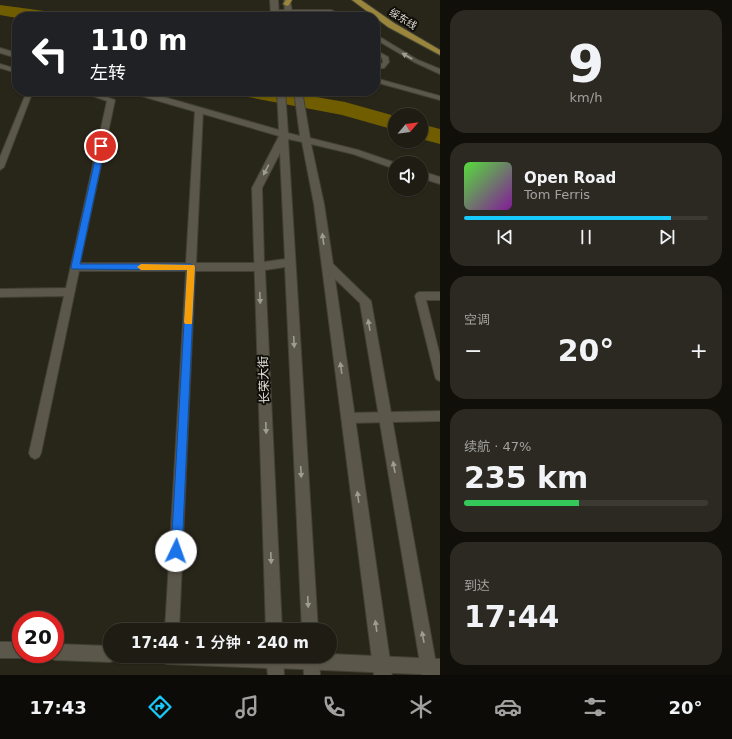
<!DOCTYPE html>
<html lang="zh">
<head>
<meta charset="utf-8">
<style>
	:root { --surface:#1e1c13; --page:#2b2921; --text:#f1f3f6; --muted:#a1a1a0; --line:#3c3a33; --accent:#17cafb }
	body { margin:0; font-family:"DejaVu Sans","Noto Sans SC",sans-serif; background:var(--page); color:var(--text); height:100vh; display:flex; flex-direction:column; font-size:15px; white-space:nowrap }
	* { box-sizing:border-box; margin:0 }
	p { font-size:13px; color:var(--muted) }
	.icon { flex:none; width:22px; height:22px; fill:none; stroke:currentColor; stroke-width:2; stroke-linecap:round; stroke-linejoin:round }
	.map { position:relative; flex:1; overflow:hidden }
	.panel { display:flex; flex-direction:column; gap:10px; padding:10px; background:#100f0a; width:292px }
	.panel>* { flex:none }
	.top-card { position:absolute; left:12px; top:12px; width:368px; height:84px; border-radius:16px; box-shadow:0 1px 3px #0004,0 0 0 1px var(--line); background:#202124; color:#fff; overflow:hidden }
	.needle { width:26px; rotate:61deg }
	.buttons { position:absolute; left:388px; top:108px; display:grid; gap:8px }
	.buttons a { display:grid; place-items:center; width:40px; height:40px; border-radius:50%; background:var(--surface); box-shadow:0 1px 3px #0004,0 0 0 1px var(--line); font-size:20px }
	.speed { position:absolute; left:12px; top:611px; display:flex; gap:8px; font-size:20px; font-weight:700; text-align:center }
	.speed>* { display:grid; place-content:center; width:52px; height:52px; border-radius:50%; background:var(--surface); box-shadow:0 1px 3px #0004,0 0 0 1px var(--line); line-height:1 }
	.speed .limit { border:6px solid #d22; background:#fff; color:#111 }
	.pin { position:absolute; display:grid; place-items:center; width:34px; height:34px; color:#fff; margin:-17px; border:2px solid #fff; border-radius:50%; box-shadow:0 1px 4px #0007 }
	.me { position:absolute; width:44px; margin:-22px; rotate:3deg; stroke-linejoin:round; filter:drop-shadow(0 0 3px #0008) }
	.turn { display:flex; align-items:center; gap:14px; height:84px; padding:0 12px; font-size:18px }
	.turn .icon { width:52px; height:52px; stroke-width:2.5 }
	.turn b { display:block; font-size:28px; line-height:34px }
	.big { font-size:30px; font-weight:600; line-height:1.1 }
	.panel .widget { flex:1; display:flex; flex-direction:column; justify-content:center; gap:6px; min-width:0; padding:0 14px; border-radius:16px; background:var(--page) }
	.panel .dial { align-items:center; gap:0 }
	.dial b { font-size:52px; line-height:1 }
	.song { display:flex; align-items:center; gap:12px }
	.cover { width:48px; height:48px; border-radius:6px; background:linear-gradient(135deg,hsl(110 70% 55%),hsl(290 70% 35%)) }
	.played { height:4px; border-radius:2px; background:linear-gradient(90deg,var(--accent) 85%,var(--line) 85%) }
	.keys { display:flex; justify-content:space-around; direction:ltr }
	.heat { display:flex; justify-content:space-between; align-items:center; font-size:22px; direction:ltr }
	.charge { height:6px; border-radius:3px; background:linear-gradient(90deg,#34c759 47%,var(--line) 0) }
	.trip { position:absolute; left:103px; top:623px; width:234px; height:40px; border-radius:20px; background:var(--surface); box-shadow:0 1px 3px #0004,0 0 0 1px var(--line); font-weight:600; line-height:40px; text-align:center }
	.tab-bar { display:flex; height:64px; justify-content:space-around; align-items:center; background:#0c0b08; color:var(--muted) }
	.tab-bar .icon { width:28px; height:28px }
	.tab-bar .current { color:var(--accent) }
	.tab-bar b { font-size:18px; color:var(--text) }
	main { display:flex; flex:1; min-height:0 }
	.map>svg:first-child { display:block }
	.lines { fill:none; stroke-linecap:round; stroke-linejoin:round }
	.river { fill:#705d00; fill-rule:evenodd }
	.lane-casing { stroke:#434137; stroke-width:2 }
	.street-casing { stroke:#434137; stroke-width:2 }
	.secondary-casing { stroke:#434137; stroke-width:2 }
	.primary-casing { stroke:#434137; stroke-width:2 }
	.lane { fill:#5b574a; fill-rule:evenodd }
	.street { fill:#5b574a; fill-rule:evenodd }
	.secondary { fill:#5b574a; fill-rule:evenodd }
	.primary { fill:#99863c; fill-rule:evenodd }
	.oneway { fill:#9f9c92 }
	.route { fill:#1a73e8; stroke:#114b97 }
	.slow { fill:#f59e0b }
	.labels { text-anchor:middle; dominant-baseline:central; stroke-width:4; stroke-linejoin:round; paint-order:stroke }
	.far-street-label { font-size:10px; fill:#e3e1d9; stroke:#100e09 }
	.street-label { font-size:12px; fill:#e3e1d9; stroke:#100e09 }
</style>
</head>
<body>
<main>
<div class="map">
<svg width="440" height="675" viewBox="0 0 440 675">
	<rect width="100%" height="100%" fill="#282519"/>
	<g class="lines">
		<g class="river">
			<path d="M0,5L52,12L58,13L61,17L17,18L0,15Z"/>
			<path d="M238,91H282L345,102L395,116V130L342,115L248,97L241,95Z"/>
			<path d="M421,124L440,129V144L421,139Z"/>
		</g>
		<g class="lane-casing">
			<g id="lane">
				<path d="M275,10H331L346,17H338L330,14L273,13V11Z"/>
				<path d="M375,34L418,60L440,69V74L414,62L375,39Z"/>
				<path d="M375,50L388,57L389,62L384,68L375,69V65H380L383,62L382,58L375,55Z"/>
				<path d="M0,64L17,69V73L0,68Z"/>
				<path d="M375,78L440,96V100L375,82Z"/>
				<path d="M27,91H33L4,167L0,170V157Z"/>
				<path d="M79,91H89L115,100L80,263H186L195,110L199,108L203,110L196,263H259L264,267L259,271H195L179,630H165L186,271H79L41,453L39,457L35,459L31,457L29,453L64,296L0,297V289L66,288L107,101Z"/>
				<path d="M420,292H440V300H426L440,356V381L436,379L435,376L415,296L417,293Z"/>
				<path d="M440,411V421L348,423L344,422L343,418L344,414L348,413Z"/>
			</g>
		</g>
		<g class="street-casing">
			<path id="street" d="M330,654L440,659V675L276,668L270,666L268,660L269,656H330Z"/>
		</g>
		<g class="secondary-casing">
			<g id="secondary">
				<path d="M270,0H278L279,17H271Z"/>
				<path d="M284,0H290L293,17H285Z"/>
				<path d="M0,48L17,53V58L0,53Z"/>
				<path d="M130,91H143L279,130L277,91H285L288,133L300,136L294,91H302L310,138L358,150L396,163L395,169L353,154L311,144L324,204L333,264L371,301L438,675H422L360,303L335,279L392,675H374L314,204L302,142L288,139L318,630H302L285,267L265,270L282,630H266L252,188L279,136L131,93ZM280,153L285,259L264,262L262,188Z"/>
				<path d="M421,171L440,177V184L421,178Z"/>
				<path d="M0,642H21V654H28L27,656L21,658H0Z"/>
				<path d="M55,644L110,646V656H118L116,660L110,662L55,660L49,658L47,654H55Z"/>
				<path d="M159,656H283L284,675H268L267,668L167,664L161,662Z"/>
				<path d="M303,656H319L320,675H304Z"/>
			</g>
		</g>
		<g class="primary-casing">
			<g id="primary">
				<path d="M286,0H292L289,5L287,6L283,4Z"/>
				<path d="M352,0H361L394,23L440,50V55L388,27Z"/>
			</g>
		</g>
		<use href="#lane" class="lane"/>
		<use href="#street" class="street"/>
		<use href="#secondary" class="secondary"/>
		<use href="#primary" class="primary"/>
	</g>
	<defs><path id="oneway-solid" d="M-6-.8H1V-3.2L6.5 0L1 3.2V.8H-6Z"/></defs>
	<g class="oneway">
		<use href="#oneway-solid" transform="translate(407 56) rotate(-150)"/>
		<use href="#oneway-solid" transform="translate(266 170) rotate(117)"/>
		<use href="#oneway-solid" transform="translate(323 239) rotate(-98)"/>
		<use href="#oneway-solid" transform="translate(260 298) rotate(88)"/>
		<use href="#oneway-solid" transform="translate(369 325) rotate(-100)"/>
		<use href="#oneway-solid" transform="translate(294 342) rotate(87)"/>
		<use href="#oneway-solid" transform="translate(341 368) rotate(-98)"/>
		<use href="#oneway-solid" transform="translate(266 428) rotate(88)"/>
		<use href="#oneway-solid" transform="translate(394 467) rotate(-100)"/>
		<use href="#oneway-solid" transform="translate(301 472) rotate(87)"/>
		<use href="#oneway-solid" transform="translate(358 497) rotate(-98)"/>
		<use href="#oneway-solid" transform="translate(271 558) rotate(88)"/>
		<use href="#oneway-solid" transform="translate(308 602) rotate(87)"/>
		<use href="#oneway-solid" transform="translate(376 626) rotate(-98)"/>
		<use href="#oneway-solid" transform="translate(423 637) rotate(-100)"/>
	</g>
	<path class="route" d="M101,143L105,146L80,264H191L195,267L182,551L180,555L176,557L172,555L171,551L187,270L72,269L71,267L98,146Z"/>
	<path class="slow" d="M141,264L194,265L195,267L192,324H185L184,322L187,270H141L137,267Z"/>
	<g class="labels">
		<g class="far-street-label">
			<text transform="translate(403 19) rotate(32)">绥东线</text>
		</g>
		<g class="street-label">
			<text transform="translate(264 380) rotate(-92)">长荣大街</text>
		</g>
	</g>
</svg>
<div class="buttons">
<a><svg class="needle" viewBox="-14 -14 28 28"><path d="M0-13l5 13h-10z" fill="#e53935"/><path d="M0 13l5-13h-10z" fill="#a1a1a0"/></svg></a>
<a><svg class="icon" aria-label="sound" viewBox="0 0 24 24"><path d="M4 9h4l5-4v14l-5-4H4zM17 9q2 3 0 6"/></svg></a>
</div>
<div class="speed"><div class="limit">20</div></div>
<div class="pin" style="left:101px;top:146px;background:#d93025"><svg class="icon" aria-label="arrive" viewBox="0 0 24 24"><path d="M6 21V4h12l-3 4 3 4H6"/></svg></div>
<svg class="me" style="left:176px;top:551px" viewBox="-20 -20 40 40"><circle r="19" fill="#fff"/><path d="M0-13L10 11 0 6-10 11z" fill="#1a73e8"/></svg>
<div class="trip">17:44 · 1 分钟 · 240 m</div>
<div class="top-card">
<div class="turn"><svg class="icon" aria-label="left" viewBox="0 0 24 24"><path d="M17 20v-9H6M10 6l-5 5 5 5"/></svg><div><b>110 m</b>左转</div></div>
</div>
</div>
<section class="panel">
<div class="widget dial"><b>9</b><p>km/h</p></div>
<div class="widget">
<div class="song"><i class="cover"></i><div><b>Open Road</b><p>Tom Ferris</p></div></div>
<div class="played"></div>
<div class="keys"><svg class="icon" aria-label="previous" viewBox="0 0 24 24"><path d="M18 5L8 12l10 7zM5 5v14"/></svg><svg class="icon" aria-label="pause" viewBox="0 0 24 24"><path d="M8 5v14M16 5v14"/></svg><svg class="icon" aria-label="next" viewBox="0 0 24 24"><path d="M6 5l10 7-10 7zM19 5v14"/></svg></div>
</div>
<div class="widget"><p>空调</p>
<div class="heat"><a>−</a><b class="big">20°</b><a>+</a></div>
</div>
<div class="widget"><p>续航 · 47%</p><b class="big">235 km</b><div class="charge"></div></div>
<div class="widget"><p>到达</p><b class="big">17:44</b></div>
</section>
</main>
<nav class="tab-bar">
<b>17:43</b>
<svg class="icon current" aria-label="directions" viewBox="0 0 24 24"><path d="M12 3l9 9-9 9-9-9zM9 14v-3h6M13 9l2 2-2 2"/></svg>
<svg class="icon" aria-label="music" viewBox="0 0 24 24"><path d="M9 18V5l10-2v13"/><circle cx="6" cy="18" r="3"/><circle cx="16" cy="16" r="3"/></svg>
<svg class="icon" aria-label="phone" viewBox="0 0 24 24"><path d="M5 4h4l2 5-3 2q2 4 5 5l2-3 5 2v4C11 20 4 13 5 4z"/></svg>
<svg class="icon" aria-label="climate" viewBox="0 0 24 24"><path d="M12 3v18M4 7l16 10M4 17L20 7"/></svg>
<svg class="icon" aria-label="car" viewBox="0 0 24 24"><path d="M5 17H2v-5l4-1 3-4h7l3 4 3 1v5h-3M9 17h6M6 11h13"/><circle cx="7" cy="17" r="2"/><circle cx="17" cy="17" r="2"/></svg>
<svg class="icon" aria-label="filters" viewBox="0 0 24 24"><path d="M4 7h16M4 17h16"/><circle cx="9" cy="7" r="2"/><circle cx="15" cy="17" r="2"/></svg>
<b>20°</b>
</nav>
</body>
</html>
